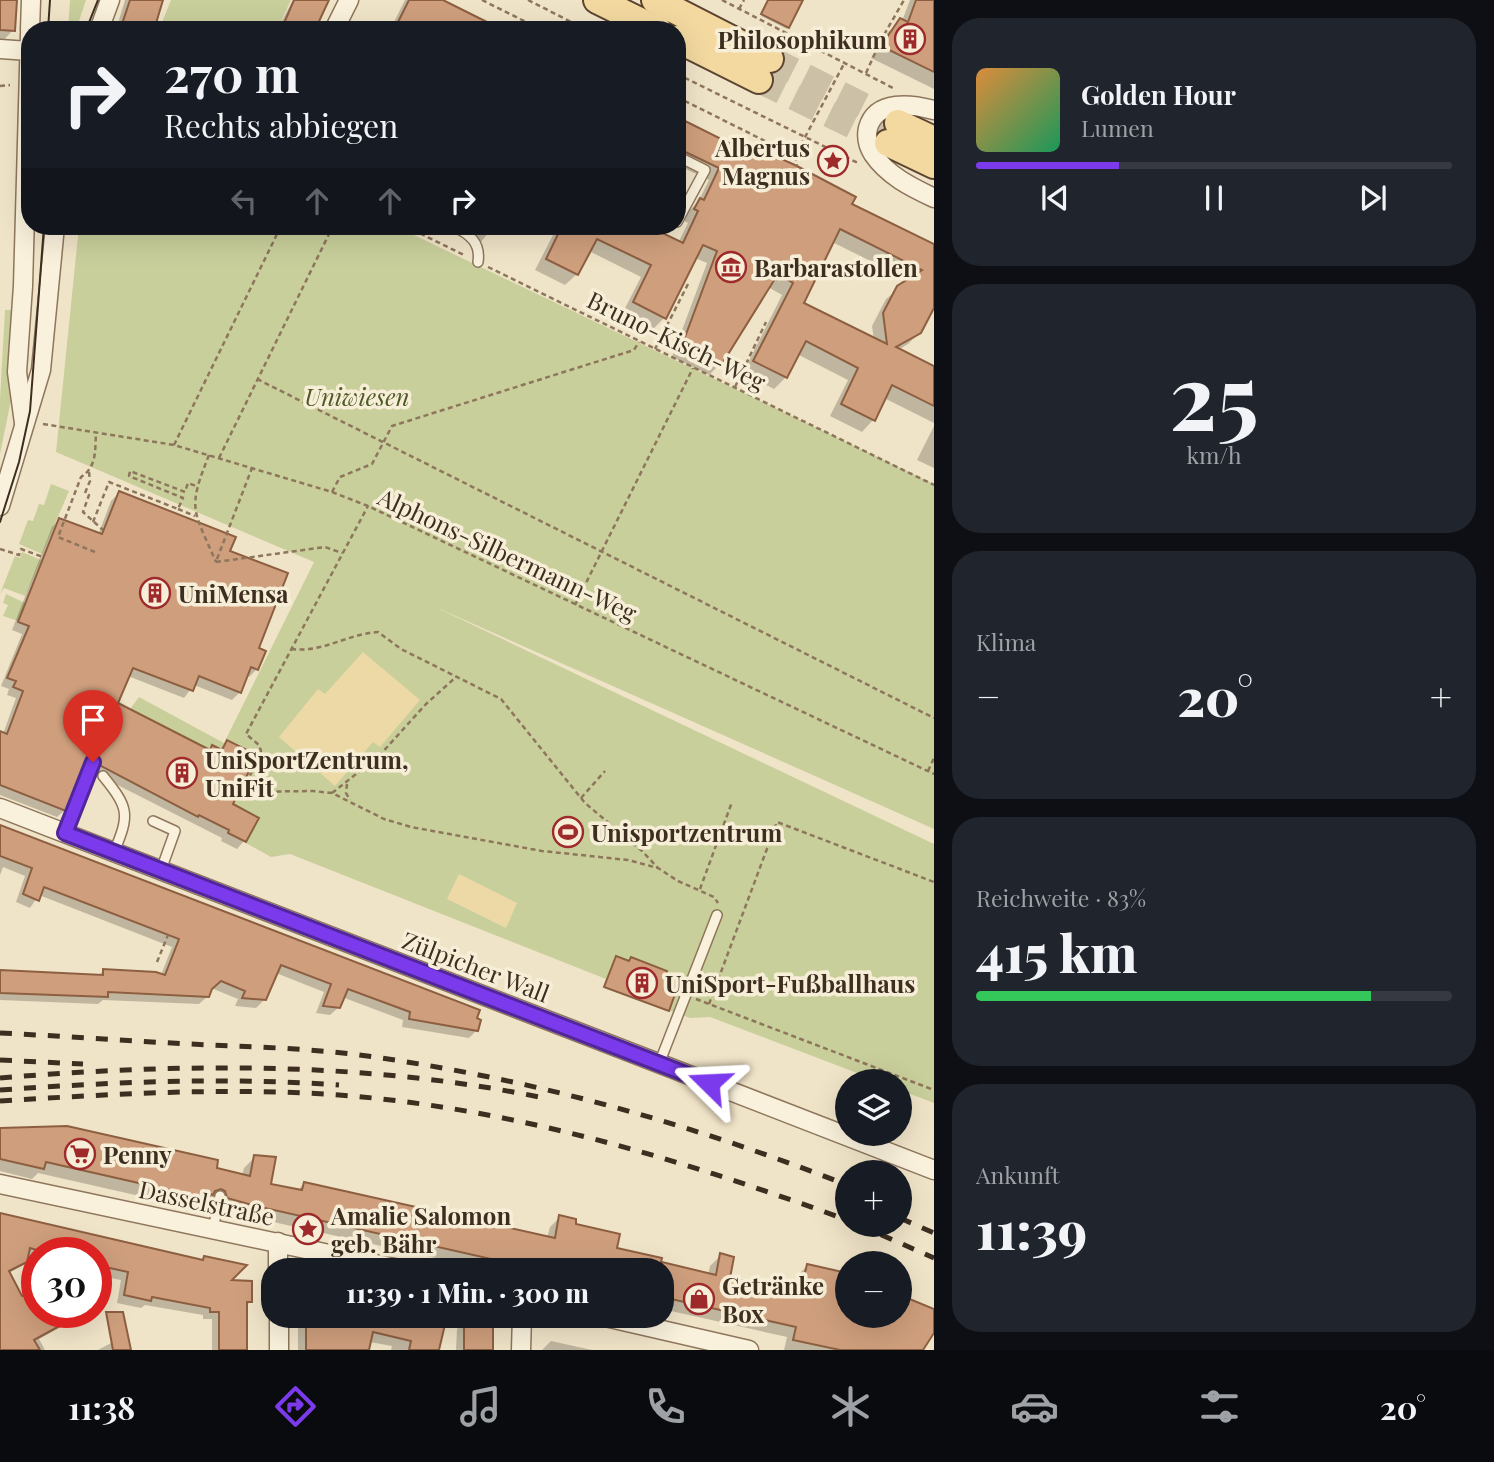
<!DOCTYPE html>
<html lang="de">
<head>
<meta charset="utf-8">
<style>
	:root { --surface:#171b24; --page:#20242c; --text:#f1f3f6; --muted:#9ea1a6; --line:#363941; --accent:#7c3aed }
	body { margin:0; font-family:"Playfair Display",serif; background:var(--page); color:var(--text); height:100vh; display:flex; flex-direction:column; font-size:26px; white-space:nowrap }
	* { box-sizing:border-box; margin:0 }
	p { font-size:23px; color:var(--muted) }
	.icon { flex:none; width:38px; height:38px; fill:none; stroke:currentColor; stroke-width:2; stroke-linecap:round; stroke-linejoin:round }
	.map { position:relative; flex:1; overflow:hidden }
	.sheet { display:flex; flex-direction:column; gap:18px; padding:18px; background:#0d0f14; width:560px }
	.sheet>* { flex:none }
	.guide { position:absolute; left:21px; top:21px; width:665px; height:214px; border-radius:28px; box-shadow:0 7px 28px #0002; background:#171b24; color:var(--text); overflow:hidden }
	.tools { position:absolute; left:835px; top:1069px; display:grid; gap:14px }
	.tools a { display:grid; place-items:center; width:77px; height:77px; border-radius:50%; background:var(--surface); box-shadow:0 7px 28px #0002; font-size:35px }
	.speed { position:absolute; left:21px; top:1237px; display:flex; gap:14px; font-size:35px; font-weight:700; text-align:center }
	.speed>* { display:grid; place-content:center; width:91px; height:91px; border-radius:50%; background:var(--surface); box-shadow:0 7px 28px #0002; line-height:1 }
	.speed .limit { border:10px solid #d22; background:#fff; color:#111 }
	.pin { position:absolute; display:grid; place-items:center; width:60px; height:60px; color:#fff; margin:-72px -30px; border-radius:50% 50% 50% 0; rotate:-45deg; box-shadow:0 0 7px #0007 }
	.pin .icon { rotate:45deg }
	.me { position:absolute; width:77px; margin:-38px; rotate:291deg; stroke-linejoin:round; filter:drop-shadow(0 0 5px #0008) }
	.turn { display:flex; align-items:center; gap:24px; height:147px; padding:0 28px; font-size:32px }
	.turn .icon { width:91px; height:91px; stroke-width:2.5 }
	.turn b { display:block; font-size:49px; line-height:60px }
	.lanes { display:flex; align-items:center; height:66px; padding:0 28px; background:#0003; justify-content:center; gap:35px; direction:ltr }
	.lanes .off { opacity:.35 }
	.big { font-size:52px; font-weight:800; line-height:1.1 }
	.sheet .tile { flex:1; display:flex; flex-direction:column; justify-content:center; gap:10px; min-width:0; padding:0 24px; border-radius:28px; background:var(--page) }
	.sheet .dial { align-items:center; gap:0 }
	.dial b { font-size:91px; line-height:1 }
	.song { display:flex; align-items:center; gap:21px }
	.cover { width:84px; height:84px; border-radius:10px; background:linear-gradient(135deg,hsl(30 70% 55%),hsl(150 70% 35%)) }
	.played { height:7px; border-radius:4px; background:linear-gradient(90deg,var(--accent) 30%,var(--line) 30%) }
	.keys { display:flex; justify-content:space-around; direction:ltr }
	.heat { display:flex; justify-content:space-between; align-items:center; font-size:38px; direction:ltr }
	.charge { height:10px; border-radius:5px; background:linear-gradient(90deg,#34c759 83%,var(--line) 0) }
	.trip { position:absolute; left:261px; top:1258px; width:413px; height:70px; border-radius:28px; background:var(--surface); box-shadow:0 7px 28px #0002; font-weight:800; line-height:70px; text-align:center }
	.menu { display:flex; height:112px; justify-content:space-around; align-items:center; background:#090b0e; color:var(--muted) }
	.menu .icon { width:49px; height:49px }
	.menu .active { color:var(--accent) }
	.menu b { font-size:32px; color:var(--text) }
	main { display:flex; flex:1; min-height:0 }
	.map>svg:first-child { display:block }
	.green { fill:#c9cf9b }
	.sand { fill:#ecd9a5 }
	.shadow { fill:#0003; fill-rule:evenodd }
	.building { fill:#cf9f7d; stroke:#8d5f41; stroke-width:2; fill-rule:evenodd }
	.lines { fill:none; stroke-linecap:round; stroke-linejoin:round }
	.primary-tunnel { stroke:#ccc0a6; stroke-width:26; stroke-dasharray:26 13; stroke-linecap:butt }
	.lane-casing { stroke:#8d765c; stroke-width:12 }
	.street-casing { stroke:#8d765c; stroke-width:21 }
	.primary-casing { stroke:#5b4430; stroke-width:30 }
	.path { stroke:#8d765c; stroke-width:2.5; stroke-dasharray:5 3.5; stroke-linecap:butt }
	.lane { stroke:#faf1dc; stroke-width:9 }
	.street { stroke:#faf1dc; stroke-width:18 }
	.primary { stroke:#f3d9a0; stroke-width:26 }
	.tram { stroke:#3d2e20; stroke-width:2 }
	.rail { stroke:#3d2e20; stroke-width:5; stroke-dasharray:12 12; stroke-linecap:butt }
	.route-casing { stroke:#51269a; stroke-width:18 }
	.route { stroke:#7c3aed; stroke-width:12 }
	.labels { text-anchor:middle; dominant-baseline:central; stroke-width:7; stroke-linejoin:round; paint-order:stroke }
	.poi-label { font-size:24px; font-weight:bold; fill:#3d2e20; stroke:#f7eed8; text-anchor:start }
	.street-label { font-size:24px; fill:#3d2e20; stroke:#f7eed8 }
	.park-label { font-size:24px; font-style:italic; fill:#4d5a26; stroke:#f7eed8 }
</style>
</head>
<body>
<main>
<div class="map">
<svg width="934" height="1350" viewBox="0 0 934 1350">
	<rect width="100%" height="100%" fill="#f0e4c8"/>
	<g class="green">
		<path d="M70,0H86L76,30H68Z"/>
		<path d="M171,0H291L277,30H159Z"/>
		<path d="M79,226H395L934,484V829L433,606L934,844V1103L900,1090V1082L878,1081L710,1017L690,1018L604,987L606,979L290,854L271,857L228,833V830L199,815L198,817L100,765L130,709L139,697L224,743L314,562L56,452Z"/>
		<path d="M5,310H16L13,390L0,454V399Z"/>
		<path d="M51,484L69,491L42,554L19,544L28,520L33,521L39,504L44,505Z"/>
		<path d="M22,552L41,560L25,596L4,588L0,594L15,556L20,558Z"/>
		<path d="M6,594L25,603L18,621L3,616L8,605L3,603Z"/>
	</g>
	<g class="sand">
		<path d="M363,652L420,700L380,747L373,742L335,786L279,737L318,689L325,694Z"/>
		<path d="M459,874L517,903L506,928L447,899Z"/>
	</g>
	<g class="shadow">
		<path d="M0,0H15L13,30L3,41H0Z"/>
		<path d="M125,0H162L152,30H116Z"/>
		<path d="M293,0H327L313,30H277Z"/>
		<path d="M405,0H438L498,30H390Z"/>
		<path d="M769,0H801L787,29L761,16Z"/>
		<path d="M910,0H934V89L871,58L888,32L902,21Z"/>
		<path d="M677,119L731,146L736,140L850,205L934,247V304L920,332L908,344L898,350L934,367V423L884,398L873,420L862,432L830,416L848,380L797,354L786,377L774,389L743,373L782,295L768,287L721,363L709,375L672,357L707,263L695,258L664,318L653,329L622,314L641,277L589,251L577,274L565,285L535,270L553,235L535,226H644L678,243L688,223L684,221L689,211L698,202L709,180L677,165ZM832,242L909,280L886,299L872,326L874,340L802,304Z"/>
		<path d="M447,226H494L480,243Z"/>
		<path d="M934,426V468L917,460Z"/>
		<path d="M119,493L228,552L256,649L257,669L249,677L246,675L240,692L232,700L194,685L184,698L128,676L116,704L208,751L212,747L219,750L227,742L230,805L244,841L237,849L221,841L222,838L92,772V766L86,762L83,763L65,810L57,817L0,795V733L3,734L16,698L7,695L9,689L1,686L22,634L12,630L52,527L59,520L98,535L111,501Z"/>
		<path d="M0,826L475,1019L477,1030L469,1038L402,1027L403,1020L342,997L339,1007L330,1015L316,1013L324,992L276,973L265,999L256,1008L235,1006L238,999L211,988L208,996L199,1004L103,1000L98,1004L0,1000V972L98,976L104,970L161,975L172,947L39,895L30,908L16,902L25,876L3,867L0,875Z"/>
		<path d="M615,959L667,1010L666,1011L604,988Z"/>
		<path d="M0,1130L242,1176L244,1168L255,1157L269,1185L297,1191L304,1184L547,1238L550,1227L560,1217L615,1249L659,1264L708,1275L710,1266L721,1255L728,1280L793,1294L797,1276L807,1266L847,1275V1316H900V1297L934,1311V1330L921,1350H784L787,1337L662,1309V1270H490L241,1215L217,1208V1204L211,1199L197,1209L38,1173L32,1179L0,1171Z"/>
		<path d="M0,1215L201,1261L204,1258L251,1301L245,1307V1350H212V1319H203V1315L145,1305L141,1308L117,1303L121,1280L96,1275V1253H37V1258L9,1273L21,1298L37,1312H88L39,1339L45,1350H0Z"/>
		<path d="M298,1316H443L437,1350H391L392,1346L370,1342L368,1350H298Z"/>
		<path d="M465,1320L491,1350H456L457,1329Z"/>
		<path d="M116,1321L129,1350H98L111,1343Z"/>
		<path d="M551,1341L592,1350H542Z"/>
	</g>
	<g class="building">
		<path d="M0,0H17L15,31L0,30Z"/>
		<path d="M130,0H163L154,30H120Z"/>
		<path d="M294,0H329L315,30H281Z"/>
		<path d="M409,0H443L503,30H394Z"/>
		<path d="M768,0H803L789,28L761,14Z"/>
		<path d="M916,0H934V72L881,46L900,18L908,22Z"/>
		<path d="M677,117L733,145L736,138L797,166L856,197L852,204L934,244V308L921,333L896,347L934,366V406L892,385L875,421L841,404L858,368L806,341L787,378L753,361L793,283L778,274L722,364L682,345L717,251L703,245L666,319L633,302L651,265L597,239L578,275L546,259L562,226H648L683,243L698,211L694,209L700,198L704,200L719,168L677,148ZM840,229L922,270L897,286L883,313L887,344L804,303Z"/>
		<path d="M119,491L236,537L230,551L288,573L259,648L266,651L258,670L251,667L241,693L199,676L193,691L133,668L118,703L210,750L212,745L222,750L227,740L257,755L233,804L259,818L246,842L228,833L229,830L199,815L198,817L99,765V758L95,755L87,758L66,811L0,785V731L7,734L23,691L13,687L16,681L7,678L29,626L18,622L59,518L102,534Z"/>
		<path d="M0,825L480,1010L477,1018L481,1020L478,1031L409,1019L410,1012L348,989L340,1008L323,1006L331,984L281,965L266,1000L242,998L245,991L221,981L212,989L209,997L108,992V997L0,993V970L103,975V969L156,972L165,975L179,939L44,887L39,901L23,894L32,868L0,856Z"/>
		<path d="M616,956L629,961L631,957L667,971L666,974L680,980L669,1011L604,987Z"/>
		<path d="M67,1126L218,1160L217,1168L250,1176L254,1155L276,1157L271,1184L302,1190L304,1182L555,1238L559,1215L576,1219V1224L620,1234L617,1248L662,1258L659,1270H540L252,1205L227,1198L225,1191L221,1189L215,1191L213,1195L210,1194L209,1199L46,1162L44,1169L0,1159V1128Z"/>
		<path d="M0,1213L203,1260L204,1256L247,1265L232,1280L252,1281V1302H247V1350H219V1312H210V1308L152,1297L151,1301L124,1295L128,1272L96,1265V1253H47L30,1248L27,1262L9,1271L22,1296L37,1288V1312H85L34,1340L40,1350H0Z"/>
		<path d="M720,1253L734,1257L730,1278L800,1294L807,1264L847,1273V1316H900V1295L934,1309V1333L923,1350H840L793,1340L796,1327L662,1297V1262L716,1275Z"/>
		<path d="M106,1312H123L131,1350H113Z"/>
		<path d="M306,1316H447L439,1350H409L411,1341L373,1332L369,1350H306Z"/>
		<rect x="464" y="1319" width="29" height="31"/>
	</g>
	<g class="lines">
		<g class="primary-tunnel">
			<path d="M770,59L898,123"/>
			<path d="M759,80L888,143"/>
		</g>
		<g class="lane-casing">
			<g id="lane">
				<path d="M677,156L705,170L677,222"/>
				<path d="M453,226C469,234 481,242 478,262"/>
				<path d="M103,776C129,808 130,814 114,852"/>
				<path d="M153,821L175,831L161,870"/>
				<path d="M65,833L93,762"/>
				<path d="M659,1064L717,915"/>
				<path d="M213,1229L220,1196"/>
			</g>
		</g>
		<g class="street-casing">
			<g id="street">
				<path d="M30,30L31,0"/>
				<path d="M99,30L110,0"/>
				<path d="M334,30L349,0"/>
				<path d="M0,49L29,51"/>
				<path d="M934,110C912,104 876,99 868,128C866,137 868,146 873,154C888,176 911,187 934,198"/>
				<path d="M24,423L17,372L23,286L30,34"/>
				<path d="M0,506L41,370L55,226"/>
				<path d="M0,808L934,1170"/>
				<path d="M0,1184L404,1270"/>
				<path d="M278,1242V1270"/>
				<path d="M279,1316V1350"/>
				<path d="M601,1316L749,1350"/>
				<path d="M521,1350L522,1316"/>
			</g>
		</g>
		<g class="primary-casing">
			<g id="primary">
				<path d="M597,0L658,30"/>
				<path d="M655,0L770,59"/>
				<path d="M677,39L759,80"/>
				<path d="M898,123L934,140"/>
				<path d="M888,143L934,165"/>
			</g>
		</g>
		<g class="path">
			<path d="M482,0L542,30"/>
			<path d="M528,0L587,30"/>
			<path d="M722,0L893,88"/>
			<path d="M739,9L744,0"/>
			<path d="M866,73L881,40L904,0"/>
			<path d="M677,74L858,163"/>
			<path d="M0,86L10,85"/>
			<path d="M677,97L795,156L845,62"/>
			<path d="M795,156L797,166"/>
			<path d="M405,226L466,256"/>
			<path d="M488,267L934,485"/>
			<path d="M655,349L688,284"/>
			<path d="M257,379L934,718"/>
			<path d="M735,387L766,322"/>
			<path d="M43,424L174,445L332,492L368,506L934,774"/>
			<path d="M174,445L281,226"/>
			<path d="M209,455C187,510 193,509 216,562"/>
			<path d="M219,458L333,226"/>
			<path d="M89,472L90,481L85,493L89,495L83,512L103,530"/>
			<path d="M332,492L340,477L372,464L392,426L634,350L639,342"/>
			<path d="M178,509L195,516"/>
			<path d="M93,522L109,482L178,509L183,498L129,476L130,471L185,492L188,483L196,486"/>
			<path d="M0,549L19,555L21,549L43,557"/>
			<path d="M95,552L58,537L81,477C97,467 95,450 96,432"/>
			<path d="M217,559L252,468"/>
			<path d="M216,562L325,547L342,553"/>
			<path d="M575,605L693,368"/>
			<path d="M291,649C323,653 347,634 378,632L401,649L501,699L585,803L642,851L658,868"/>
			<path d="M928,771L934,758"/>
			<path d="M347,784L346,793L350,800"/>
			<path d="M243,791L261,751L259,745L246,734L368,506"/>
			<path d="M332,793L379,756L426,704L456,677"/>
			<path d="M211,794L223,799L238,792L313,791L332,793L384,819L411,827L542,851L628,860L658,868L678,881L714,897L718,903"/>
			<path d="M581,798L605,771"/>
			<path d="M700,889L732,802"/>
			<path d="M157,962L168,935"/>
			<path d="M696,999L934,1090"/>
			<path d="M709,1004L777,822L934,882"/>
		</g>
		<use href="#lane" class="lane"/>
		<use href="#street" class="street"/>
		<use href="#primary" class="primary"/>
		<g class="tram">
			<path d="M48,30L50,0"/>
			<path d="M86,30L98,0"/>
			<path d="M0,522L19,462L30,411L44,226"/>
		</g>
		<g class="rail">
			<path d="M0,1033C63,1036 127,1041 190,1044C251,1047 314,1048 374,1057C537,1080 694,1125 847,1185"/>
			<path d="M0,1060L83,1064"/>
			<path d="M0,1078C180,1063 366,1061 544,1098"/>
			<path d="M0,1090C113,1082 226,1077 339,1085"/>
			<path d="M0,1101C113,1094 226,1087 339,1095C514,1108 683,1160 847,1220"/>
			<path d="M900,1218L934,1233"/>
			<path d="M859,1225L934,1258"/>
		</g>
	</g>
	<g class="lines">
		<g class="route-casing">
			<path id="route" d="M93,762L65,833L709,1083"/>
		</g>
		<use href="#route" class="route"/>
	</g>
	<defs>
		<g id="building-ring" transform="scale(1.575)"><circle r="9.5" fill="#f7eed8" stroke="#9e2a2b" stroke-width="1.5"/><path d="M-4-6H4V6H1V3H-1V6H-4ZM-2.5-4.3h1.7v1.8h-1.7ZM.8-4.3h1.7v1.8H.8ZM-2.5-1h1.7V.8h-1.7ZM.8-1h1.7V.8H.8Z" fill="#9e2a2b"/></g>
		<g id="sight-ring" transform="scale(1.575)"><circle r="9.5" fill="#f7eed8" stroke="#9e2a2b" stroke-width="1.5"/><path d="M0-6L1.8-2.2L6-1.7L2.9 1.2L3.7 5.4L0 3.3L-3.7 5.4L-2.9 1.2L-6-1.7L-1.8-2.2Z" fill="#9e2a2b"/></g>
		<g id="museum-ring" transform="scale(1.575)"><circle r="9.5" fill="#f7eed8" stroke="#9e2a2b" stroke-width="1.5"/><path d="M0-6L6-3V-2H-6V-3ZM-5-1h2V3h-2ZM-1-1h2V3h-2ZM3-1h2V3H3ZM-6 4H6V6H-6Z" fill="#9e2a2b"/></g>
		<g id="stadium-ring" transform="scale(1.575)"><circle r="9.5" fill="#f7eed8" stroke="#9e2a2b" stroke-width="1.5"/><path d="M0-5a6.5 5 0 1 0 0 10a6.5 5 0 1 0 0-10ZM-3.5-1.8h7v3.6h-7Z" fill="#9e2a2b"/></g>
		<g id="supermarket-ring" transform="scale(1.575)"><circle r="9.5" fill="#f7eed8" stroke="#9e2a2b" stroke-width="1.5"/><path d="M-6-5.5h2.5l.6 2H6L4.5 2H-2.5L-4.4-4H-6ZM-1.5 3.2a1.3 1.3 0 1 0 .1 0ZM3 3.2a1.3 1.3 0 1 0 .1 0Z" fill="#9e2a2b"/></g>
		<g id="shop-ring" transform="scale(1.575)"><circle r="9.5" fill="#f7eed8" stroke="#9e2a2b" stroke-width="1.5"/><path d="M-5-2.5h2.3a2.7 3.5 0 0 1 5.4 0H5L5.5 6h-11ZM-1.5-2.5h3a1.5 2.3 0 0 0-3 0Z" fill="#9e2a2b"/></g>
	</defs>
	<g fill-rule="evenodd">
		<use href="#building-ring" x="910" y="39"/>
		<use href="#sight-ring" x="833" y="161"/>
		<use href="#museum-ring" x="731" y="267"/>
		<use href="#building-ring" x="155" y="593"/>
		<use href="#building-ring" x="182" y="773"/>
		<use href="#stadium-ring" x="568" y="832"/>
		<use href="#building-ring" x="642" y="983"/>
		<use href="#supermarket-ring" x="80" y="1154"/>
		<use href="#sight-ring" x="308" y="1229"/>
		<use href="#shop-ring" x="699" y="1299"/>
	</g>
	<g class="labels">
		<g class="poi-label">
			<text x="887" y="39" text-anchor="end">Philosophikum</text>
			<text x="810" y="147" text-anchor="end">Albertus<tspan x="810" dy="28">Magnus</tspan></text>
			<text x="754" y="267">Barbarastollen</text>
			<text x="178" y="593">UniMensa</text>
			<text x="205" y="759">UniSportZentrum,<tspan x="205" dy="28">UniFit</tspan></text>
			<text x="591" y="832">Unisportzentrum</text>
			<text x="665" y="983">UniSport-Fußballhaus</text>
			<text x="103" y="1154">Penny</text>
			<text x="331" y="1215">Amalie Salomon<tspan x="331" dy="28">geb. Bähr</tspan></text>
			<text x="722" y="1285">Getränke<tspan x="722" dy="28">Box</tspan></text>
		</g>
		<g class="street-label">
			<text transform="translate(677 340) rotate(26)">Bruno-Kisch-Weg</text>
			<text transform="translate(508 554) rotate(25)">Alphons-Silbermann-Weg</text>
			<text transform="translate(476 966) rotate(21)">Zülpicher Wall</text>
			<text transform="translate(207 1202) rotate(12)">Dasselstraße</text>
		</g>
		<g class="park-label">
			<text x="357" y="396">Uniwiesen</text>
		</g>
	</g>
</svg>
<div class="tools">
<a><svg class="icon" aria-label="layers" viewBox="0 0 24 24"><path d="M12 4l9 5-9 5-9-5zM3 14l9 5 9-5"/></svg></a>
<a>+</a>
<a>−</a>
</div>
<div class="speed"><div class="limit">30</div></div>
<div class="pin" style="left:93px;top:762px;background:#d93025"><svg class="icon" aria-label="arrive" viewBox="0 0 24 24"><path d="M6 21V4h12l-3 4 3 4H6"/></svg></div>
<svg class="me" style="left:709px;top:1083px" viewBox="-20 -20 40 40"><path d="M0-17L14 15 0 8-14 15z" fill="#7c3aed" stroke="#fff" stroke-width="4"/></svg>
<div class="trip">11:39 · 1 Min. · 300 m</div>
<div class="guide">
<div class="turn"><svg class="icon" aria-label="right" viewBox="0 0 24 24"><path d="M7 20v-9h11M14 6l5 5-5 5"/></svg><div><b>270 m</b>Rechts abbiegen</div></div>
<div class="lanes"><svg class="icon off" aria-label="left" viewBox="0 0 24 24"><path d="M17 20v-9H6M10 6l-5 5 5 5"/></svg><svg class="icon off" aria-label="ahead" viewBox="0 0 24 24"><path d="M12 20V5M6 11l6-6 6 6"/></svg><svg class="icon off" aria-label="ahead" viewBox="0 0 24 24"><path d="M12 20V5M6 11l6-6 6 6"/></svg><svg class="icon" aria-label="right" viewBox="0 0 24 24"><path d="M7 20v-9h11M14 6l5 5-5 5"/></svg></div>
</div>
</div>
<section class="sheet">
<div class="tile">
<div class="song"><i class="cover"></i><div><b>Golden Hour</b><p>Lumen</p></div></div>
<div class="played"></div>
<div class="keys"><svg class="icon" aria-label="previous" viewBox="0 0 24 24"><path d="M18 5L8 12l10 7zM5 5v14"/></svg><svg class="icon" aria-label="pause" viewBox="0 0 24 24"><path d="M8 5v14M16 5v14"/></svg><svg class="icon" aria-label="next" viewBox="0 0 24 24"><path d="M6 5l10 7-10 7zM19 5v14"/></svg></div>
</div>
<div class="tile dial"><b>25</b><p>km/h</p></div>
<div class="tile"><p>Klima</p>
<div class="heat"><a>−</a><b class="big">20°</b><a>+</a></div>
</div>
<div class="tile"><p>Reichweite · 83%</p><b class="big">415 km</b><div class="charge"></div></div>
<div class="tile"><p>Ankunft</p><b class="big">11:39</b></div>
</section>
</main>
<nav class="menu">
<b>11:38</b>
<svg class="icon active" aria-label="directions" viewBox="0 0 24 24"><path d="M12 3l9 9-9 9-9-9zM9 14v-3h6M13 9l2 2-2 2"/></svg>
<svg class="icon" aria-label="music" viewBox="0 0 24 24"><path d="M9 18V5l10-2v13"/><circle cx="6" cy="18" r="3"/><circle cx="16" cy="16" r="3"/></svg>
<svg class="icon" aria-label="phone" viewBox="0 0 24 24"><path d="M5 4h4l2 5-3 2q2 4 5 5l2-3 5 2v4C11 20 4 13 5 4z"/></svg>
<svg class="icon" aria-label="climate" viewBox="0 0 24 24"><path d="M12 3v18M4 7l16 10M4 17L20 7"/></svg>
<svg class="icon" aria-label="car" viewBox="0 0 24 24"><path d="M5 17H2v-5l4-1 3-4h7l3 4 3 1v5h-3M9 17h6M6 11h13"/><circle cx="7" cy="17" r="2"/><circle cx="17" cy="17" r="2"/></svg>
<svg class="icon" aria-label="filters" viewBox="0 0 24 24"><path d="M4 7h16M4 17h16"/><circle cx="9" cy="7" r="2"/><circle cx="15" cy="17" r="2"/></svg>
<b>20°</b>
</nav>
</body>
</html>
